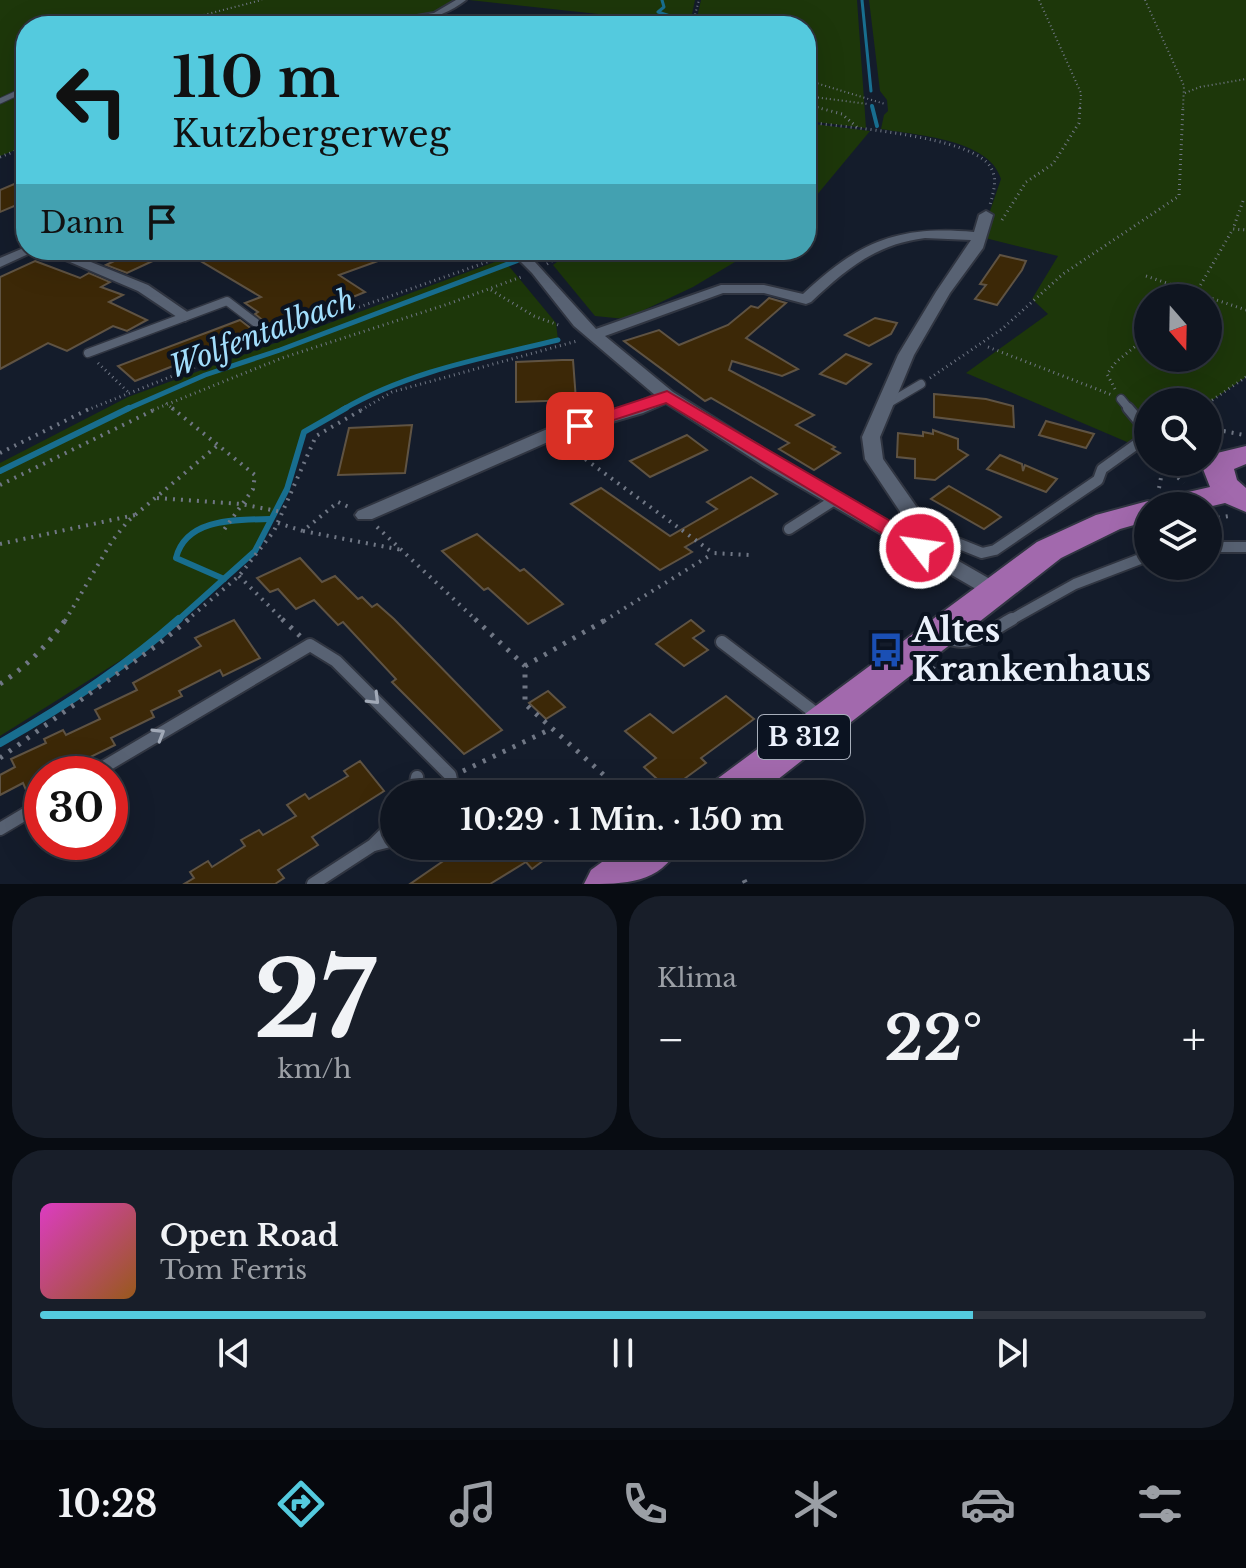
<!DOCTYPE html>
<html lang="de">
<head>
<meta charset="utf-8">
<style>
	:root { --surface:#0f1520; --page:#181e29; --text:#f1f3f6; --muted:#9b9fa5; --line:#2f343e; --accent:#54cade }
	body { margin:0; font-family:"Libre Baskerville",serif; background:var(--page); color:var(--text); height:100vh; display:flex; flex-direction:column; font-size:30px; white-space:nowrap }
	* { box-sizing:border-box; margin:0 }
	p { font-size:26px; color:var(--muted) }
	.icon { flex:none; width:44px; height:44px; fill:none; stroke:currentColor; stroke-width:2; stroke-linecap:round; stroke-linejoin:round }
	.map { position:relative; height:884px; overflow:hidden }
	.details { display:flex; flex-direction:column; gap:12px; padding:12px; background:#080c12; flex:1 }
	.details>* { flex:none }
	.hud { position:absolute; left:16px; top:16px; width:800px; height:244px; border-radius:32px; box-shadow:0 8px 32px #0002,0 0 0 2px var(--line); background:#54cade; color:#111; overflow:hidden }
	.needle { width:52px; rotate:160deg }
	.tools { position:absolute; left:1134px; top:284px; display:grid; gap:16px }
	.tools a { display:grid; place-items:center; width:88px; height:88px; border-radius:50%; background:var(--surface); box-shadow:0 8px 32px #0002,0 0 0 2px var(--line); font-size:40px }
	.speed { position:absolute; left:24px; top:756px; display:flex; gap:16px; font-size:40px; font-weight:700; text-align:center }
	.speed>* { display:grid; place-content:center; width:104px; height:104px; border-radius:50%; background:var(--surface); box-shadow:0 8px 32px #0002,0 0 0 2px var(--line); line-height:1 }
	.speed .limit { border:12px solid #d22; background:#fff; color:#111 }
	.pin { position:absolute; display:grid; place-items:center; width:68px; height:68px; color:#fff; margin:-34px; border-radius:16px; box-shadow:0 4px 12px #0006 }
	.me { position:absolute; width:88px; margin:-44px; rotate:300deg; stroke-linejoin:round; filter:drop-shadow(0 0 6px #0008) }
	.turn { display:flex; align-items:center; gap:28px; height:168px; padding:0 24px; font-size:36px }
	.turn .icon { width:104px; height:104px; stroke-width:2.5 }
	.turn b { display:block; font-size:56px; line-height:68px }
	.then { display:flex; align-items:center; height:76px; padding:0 24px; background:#0003; gap:16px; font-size:30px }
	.big { font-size:60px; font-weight:800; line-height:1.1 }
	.details .card { flex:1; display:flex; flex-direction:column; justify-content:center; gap:12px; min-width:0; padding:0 28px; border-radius:32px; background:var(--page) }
	.details .dial { align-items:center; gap:0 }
	.dial b { font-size:104px; line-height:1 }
	.song { display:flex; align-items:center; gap:24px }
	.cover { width:96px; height:96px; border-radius:12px; background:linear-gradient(135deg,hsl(310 70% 55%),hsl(30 70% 35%)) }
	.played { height:8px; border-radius:4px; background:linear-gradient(90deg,var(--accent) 80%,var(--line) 80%) }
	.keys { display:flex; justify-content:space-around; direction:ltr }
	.heat { display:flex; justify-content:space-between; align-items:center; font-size:44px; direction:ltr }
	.details .tiles { flex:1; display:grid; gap:12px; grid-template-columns:1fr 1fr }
	.card:last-child { grid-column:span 2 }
	.trip { position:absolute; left:380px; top:780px; width:484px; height:80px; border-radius:40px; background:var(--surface); box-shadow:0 8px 32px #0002,0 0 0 2px var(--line); font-weight:800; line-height:80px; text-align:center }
	.dock { display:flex; height:128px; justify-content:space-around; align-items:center; background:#06080d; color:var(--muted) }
	.dock .icon { width:56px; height:56px }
	.dock .on { color:var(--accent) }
	.dock b { font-size:36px; color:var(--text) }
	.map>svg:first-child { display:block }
	.green { fill:#1d370a; fill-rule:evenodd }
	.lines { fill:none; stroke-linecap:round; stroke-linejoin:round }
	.stream-far4 { stroke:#186e8f; stroke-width:3 }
	.stream-far3 { stroke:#186e8f; stroke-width:4 }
	.stream-far2 { stroke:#186e8f; stroke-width:5 }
	.stream-far1 { stroke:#186e8f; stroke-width:6 }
	.stream { stroke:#186e8f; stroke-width:8 }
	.building { fill:#3c2807; stroke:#5f5343; stroke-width:2 }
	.service-far3-casing { stroke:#303541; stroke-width:7 }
	.service-far2-casing { stroke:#303541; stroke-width:11 }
	.service-far1-casing { stroke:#303541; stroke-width:14 }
	.service-casing { stroke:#303541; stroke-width:16 }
	.minor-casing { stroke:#303541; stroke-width:4 }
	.primary-casing { stroke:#303541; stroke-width:4 }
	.path-far3 { stroke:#707785; stroke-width:2; stroke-dasharray:1 3; stroke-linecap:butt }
	.path-far2 { stroke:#707785; stroke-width:3; stroke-dasharray:1 4; stroke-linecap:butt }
	.path-far1 { stroke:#707785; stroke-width:4; stroke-dasharray:2 6; stroke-linecap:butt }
	.path { stroke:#707785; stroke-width:5; stroke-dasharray:3 8; stroke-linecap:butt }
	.service-far3 { stroke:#586273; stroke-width:5 }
	.service-far2 { stroke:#586273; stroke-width:8 }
	.service-far1 { stroke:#586273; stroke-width:10 }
	.service { stroke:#586273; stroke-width:12 }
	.minor { fill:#586273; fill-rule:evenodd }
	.primary { fill:#a269ad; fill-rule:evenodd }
	.oneway { stroke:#a1a9b7 }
	.route { fill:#e11d48; stroke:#92132f; stroke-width:2 }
	.labels { text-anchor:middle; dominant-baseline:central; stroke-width:8; stroke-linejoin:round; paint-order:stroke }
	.shield { fill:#0b1321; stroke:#a7aeba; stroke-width:2 }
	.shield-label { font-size:26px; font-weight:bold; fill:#eaf0fb }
	.water-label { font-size:30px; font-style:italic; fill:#a2defc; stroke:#0b1321 }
	.near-poi-label { font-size:34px; font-weight:bold; fill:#eaf0fb; stroke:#0b1321; text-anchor:start }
</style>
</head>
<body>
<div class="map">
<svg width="1246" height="884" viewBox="0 0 1246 884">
	<rect width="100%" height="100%" fill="#141c2b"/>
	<g class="green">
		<path d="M0,0H459L435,15L361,26H26V146L0,156Z"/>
		<path d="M469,0H695L690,24Z"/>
		<path d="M701,0H857L866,128L806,121V26H695Z"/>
		<path d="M869,0H1246V377L1208,403L1148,402V451L966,373L1048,314L1032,299L1058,256L981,237L1001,179C990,139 915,135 881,129L884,115L888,111L887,100L880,91ZM1148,298H1208V358H1148Z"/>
		<path d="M806,123L870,131L806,208Z"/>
		<path d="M573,250H755L693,287L625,319L595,316L553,265Z"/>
		<path d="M503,259L556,323L558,340L429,371L375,391L304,432L294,457L287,489L255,551L161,635L0,736V463L128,397Z"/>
	</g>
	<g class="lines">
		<g class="stream-far4">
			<path d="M662,0L664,7L658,12L676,18L679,26"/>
			<path d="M862,0L871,91"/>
		</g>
		<path class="stream-far3" d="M872,106L877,126"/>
		<g class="stream-far2">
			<path d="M125,410L205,375L280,350L545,250"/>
			<path d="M342,410C409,371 484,358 558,340"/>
		</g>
		<g class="stream-far1">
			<path d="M0,471L129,408"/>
			<path d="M224,579L176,558C186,518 236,520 270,519"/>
			<path d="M177,621L255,551L287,489L304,432L346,408"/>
		</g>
		<path class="stream" d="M0,743C62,708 126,666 179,619"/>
	</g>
	<g class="building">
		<path d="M26,179V201L0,212V190Z"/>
		<path d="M182,250H340L345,253L354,250L403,252L339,275L365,292L280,327H271L255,314L258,312L245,303L261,297Z"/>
		<path d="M135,251L157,259L127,273L106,265Z"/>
		<path d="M1000,255L1026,261L1022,270L997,305L975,299L986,285L980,284Z"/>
		<path d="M35,261L80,278L89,273L110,282L101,287L123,295L109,302L147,320L127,331L113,326L67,351L48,343L0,369V277Z"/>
		<path d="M769,298L786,303L746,338L798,369L782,376L732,361L729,370L814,415L796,425L835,447L832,449L840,453L814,470L779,449L789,443L711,398L705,401L624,341L659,330L679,345L728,325L751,306L758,308Z"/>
		<path d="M875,318L897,323L891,334L869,346L845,335Z"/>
		<path d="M240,320L257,333L135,381L118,366Z"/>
		<path d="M846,354L871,364L846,384L820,374Z"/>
		<path d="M562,360H573L576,400L516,402V362Z"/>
		<path d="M934,394L986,399L1013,406L1014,427L934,417Z"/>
		<path d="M1046,421L1094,434L1086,448L1039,435Z"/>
		<path d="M412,425L405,473L338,475L349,428Z"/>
		<path d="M933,430L958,439V449L968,455L935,480L915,478V459L897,457L898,433L923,436V432L933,434Z"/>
		<path d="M687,435L707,450L650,477L630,461Z"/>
		<path d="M1000,455L1022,464L1023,471L1025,465L1057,479L1046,492L987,469Z"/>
		<path d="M751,477L777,494L685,547L692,552L660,570L571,504L601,488L670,536L717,509L707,502Z"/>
		<path d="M949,486L991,510L1001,517L984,529L931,499Z"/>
		<path d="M477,534L520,571L524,569L563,604L528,624L488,588L484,590L442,551Z"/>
		<path d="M300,558L322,582L335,576L358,599L362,597L372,607L377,604L394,619L502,730L464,754L392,682L396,679L343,622L338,625L314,600L296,609L278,589L270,592L257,578Z"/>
		<path d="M234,620L260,658L223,676L220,670L179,691L182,696L151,711L154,717L111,738L115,745L72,766L77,774H42V782L26,790L23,783L0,795V775L15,767L11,759L46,743L44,739L63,730L66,735L100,719L95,710L137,690L133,683L201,646L195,638Z"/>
		<path d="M691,620L704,631L693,638L708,650L684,666L656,644Z"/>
		<path d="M548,691L565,707L546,719L529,703Z"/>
		<path d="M726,696L754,719L701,758L706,763L669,790L644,767L656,758L625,731L650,714L673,733Z"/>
		<path d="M360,761L384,791L312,837L318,845L278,870L284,878L275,884H184L194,878L190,872L208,861L212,867L245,846L241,840L259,830L263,835L296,816L287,805L305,794L309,799L348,776L344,771Z"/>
		<path d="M465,846H563L532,869L526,862L490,884H410Z"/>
	</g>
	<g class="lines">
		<g class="service-far3-casing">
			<path id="service-far3" d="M0,101L26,89"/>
		</g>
		<g class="service-far2-casing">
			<g id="service-far2">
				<path d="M88,353L227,301L264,329"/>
				<path d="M1121,399L1130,410"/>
				<path d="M887,404L921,384"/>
			</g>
		</g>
		<g class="service-far1-casing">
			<g id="service-far1">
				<path d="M1128,408L1148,432"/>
				<path d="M789,529L836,499"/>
				<path d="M922,547L957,543L982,553L995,550L1098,480L1102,469L1148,436"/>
				<path d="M1208,547H1246"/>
				<path d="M1009,621L1075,584L1148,556"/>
			</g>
		</g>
		<g class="service-casing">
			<g id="service">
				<path d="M944,636C969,650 990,631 1012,619"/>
				<path d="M722,642L818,715"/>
				<path d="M92,774L310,645L336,661L450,775L454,794"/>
				<path d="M414,794L417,777"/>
				<path d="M0,829L42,804"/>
				<path d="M374,845L394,840"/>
				<path d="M313,884L373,845L394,824"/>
			</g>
		</g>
		<g class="minor-casing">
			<g id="minor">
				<path d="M456,0H466C437,23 396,26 359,26L434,13Z"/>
				<path d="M986,211L993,215L983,248L950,293L914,355L880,437L883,459L925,519L929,544L1002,586L1006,591L1002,596H988L764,466L666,403L643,413L557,438L372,519H358L355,515L358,511L545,430L631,405L655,395L574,326L532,273L509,250H524L596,329L721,285H764L803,294C859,242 897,225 974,232L979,215ZM925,238L971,240L936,292L898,355L862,437L865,459L905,519L907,532L778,458L673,392L605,336L723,293H764L806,304L811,302C846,269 876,244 925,238Z"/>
				<path d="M26,247V250H37L0,267V258Z"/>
				<path d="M42,250H61L148,285L193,316L185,321L180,319L138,291Z"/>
			</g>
		</g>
		<g class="primary-casing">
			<g id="primary">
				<path d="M1246,446V464L1234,469L1237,480L1246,488V512L1225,503L1208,507L1148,506V521L1120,529L1061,558L759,794H707L713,782L1037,542L1096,515L1148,501L1155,503L1158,499L1210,487L1203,469L1213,454Z"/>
				<path d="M624,846H680C659,884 626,884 584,884L591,870Z"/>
			</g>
		</g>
		<g class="path-far3">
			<path d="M1039,0L1081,93L1080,108"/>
			<path d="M1145,0L1184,86L1183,108"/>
			<path d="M126,20L134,26"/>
			<path d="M446,23L469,26"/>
			<path d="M161,26L262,0"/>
			<path d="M692,26L699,0"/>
			<path d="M806,80L885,104"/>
			<path d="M1185,93L1200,87L1246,79"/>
			<path d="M806,96L868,104"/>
			<path d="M806,104L820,108"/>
		</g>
		<g class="path-far2">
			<path d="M812,106L842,114L859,129"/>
			<path d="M806,108L817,109"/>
			<path d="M806,122C843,127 975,136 991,168C998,180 993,193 990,205"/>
			<path d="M0,157L26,147"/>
			<path d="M1243,201L1233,229L1246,230"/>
			<path d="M1002,220L1026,182L1053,164L1079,123L1080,106"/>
			<path d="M547,264L568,250"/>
			<path d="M1146,276L1246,310"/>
			<path d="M491,290L534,316L561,326"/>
			<path d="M1193,298L1233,229"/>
			<path d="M274,337L504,256"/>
			<path d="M988,347L1112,395"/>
			<path d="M98,363L128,392"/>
			<path d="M930,378L1002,329L1063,274L1179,196L1183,106"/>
			<path d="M1115,389L1107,374L1116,362L1148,336"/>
			<path d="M166,403L174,410"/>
			<path d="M1208,403L1246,377"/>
			<path d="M87,410L258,342"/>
			<path d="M153,410L282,358L448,304L521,277"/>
			<path d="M361,410L392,392L577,341"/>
		</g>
		<g class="path-far1">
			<path d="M172,408L255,475L253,489L221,534"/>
			<path d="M1208,428L1244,435"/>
			<path d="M566,445L713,553L749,555"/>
			<path d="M0,453L91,408"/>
			<path d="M1166,467L1184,483"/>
			<path d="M0,485L158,408"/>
			<path d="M1159,488L1164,462"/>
			<path d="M157,498L241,504L282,512"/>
			<path d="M1210,519L1229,516"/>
			<path d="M278,523L303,531L338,502L351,508"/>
			<path d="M377,527L477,621"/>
			<path d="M303,531L402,550"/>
			<path d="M0,544L135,515"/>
			<path d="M239,576L284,621"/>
			<path d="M65,621L112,541L128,521L218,445"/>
			<path d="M186,621L239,576L274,531L316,436L365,408"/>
			<path d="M604,621L712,554"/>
		</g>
		<g class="path">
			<path d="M282,619L300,636"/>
			<path d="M475,619L525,666V704L625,794"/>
			<path d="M525,666L607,619"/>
			<path d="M932,668L957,684"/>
			<path d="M0,684C28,665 47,646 66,619"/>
			<path d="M0,758L160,643L189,619"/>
			<path d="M463,771L551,729"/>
			<path d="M744,880L746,884"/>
		</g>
		<use href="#service-far3" class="service-far3"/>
		<use href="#service-far2" class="service-far2"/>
		<use href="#service-far1" class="service-far1"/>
		<use href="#service" class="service"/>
		<use href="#minor" class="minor"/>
		<use href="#primary" class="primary"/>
	</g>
	<defs><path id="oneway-chevron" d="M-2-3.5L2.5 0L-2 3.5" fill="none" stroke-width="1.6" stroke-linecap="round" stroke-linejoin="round" transform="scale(2)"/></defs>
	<g class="oneway">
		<use href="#oneway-chevron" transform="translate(374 699) rotate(45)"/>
		<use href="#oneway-chevron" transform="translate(159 734) rotate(-31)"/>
	</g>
	<path class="route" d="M667,391L928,543L931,548L920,554L913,552L666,403L580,431L571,426L573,422Z"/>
	<defs>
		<g id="bus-bare" transform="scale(2.76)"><path d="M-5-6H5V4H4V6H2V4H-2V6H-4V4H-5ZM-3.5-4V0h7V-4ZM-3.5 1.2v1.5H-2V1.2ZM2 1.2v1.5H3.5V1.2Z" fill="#1a4fb4" stroke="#0b1321" stroke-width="2.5" paint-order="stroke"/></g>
	</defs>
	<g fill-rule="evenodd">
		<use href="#bus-bare" x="886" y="650"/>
	</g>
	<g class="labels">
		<rect class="shield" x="758" y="715" width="92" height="44" rx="6"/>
		<g class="shield-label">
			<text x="804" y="737">B 312</text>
		</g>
		<g class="water-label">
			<text transform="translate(262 333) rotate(-21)">Wolfentalbach</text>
		</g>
		<g class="near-poi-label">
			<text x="912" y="630">Altes<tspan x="912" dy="39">Krankenhaus</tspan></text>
		</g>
	</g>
</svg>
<div class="tools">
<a><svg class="needle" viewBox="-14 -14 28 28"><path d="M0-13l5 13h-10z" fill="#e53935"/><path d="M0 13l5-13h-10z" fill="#9b9fa5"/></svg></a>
<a><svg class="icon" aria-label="search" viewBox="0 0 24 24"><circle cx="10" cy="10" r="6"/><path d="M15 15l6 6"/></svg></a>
<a><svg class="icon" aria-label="layers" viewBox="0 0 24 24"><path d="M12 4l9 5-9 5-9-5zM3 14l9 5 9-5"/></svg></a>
</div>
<div class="speed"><div class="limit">30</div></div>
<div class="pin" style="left:580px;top:426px;background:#d93025"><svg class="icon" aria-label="arrive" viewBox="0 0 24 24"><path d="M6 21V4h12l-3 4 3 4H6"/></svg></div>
<svg class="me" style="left:920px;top:548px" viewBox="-20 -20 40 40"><circle r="17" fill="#e11d48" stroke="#fff" stroke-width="3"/><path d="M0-11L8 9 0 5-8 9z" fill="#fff"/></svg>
<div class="trip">10:29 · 1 Min. · 150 m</div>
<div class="hud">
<div class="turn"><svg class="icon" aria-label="left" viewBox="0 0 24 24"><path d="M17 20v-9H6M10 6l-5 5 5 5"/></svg><div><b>110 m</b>Kutzbergerweg</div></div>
<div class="then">Dann<svg class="icon" aria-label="arrive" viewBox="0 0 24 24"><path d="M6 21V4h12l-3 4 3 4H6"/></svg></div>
</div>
</div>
<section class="details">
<div class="tiles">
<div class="card dial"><b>27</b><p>km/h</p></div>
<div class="card"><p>Klima</p>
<div class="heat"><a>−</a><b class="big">22°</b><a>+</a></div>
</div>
<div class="card">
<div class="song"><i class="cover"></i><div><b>Open Road</b><p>Tom Ferris</p></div></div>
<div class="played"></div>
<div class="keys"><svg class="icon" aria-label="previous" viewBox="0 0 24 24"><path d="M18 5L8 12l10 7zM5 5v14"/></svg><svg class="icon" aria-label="pause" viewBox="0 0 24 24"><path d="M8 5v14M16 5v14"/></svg><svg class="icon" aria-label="next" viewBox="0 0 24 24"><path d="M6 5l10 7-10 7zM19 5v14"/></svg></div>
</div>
</div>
</section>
<nav class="dock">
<b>10:28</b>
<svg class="icon on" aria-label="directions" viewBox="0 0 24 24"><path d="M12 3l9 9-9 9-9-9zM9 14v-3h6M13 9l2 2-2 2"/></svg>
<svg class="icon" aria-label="music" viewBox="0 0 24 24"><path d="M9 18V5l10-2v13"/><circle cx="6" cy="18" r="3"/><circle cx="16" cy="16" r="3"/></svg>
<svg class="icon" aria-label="phone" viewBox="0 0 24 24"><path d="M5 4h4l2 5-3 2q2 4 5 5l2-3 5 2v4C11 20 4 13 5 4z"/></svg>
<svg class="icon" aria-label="climate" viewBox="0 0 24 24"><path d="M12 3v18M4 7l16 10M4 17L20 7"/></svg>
<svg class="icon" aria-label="car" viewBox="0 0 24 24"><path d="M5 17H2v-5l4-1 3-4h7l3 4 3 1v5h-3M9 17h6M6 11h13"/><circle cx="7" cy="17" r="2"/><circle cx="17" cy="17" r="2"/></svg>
<svg class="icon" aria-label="filters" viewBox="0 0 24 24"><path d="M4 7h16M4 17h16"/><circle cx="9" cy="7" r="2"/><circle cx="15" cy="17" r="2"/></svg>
</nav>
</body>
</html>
